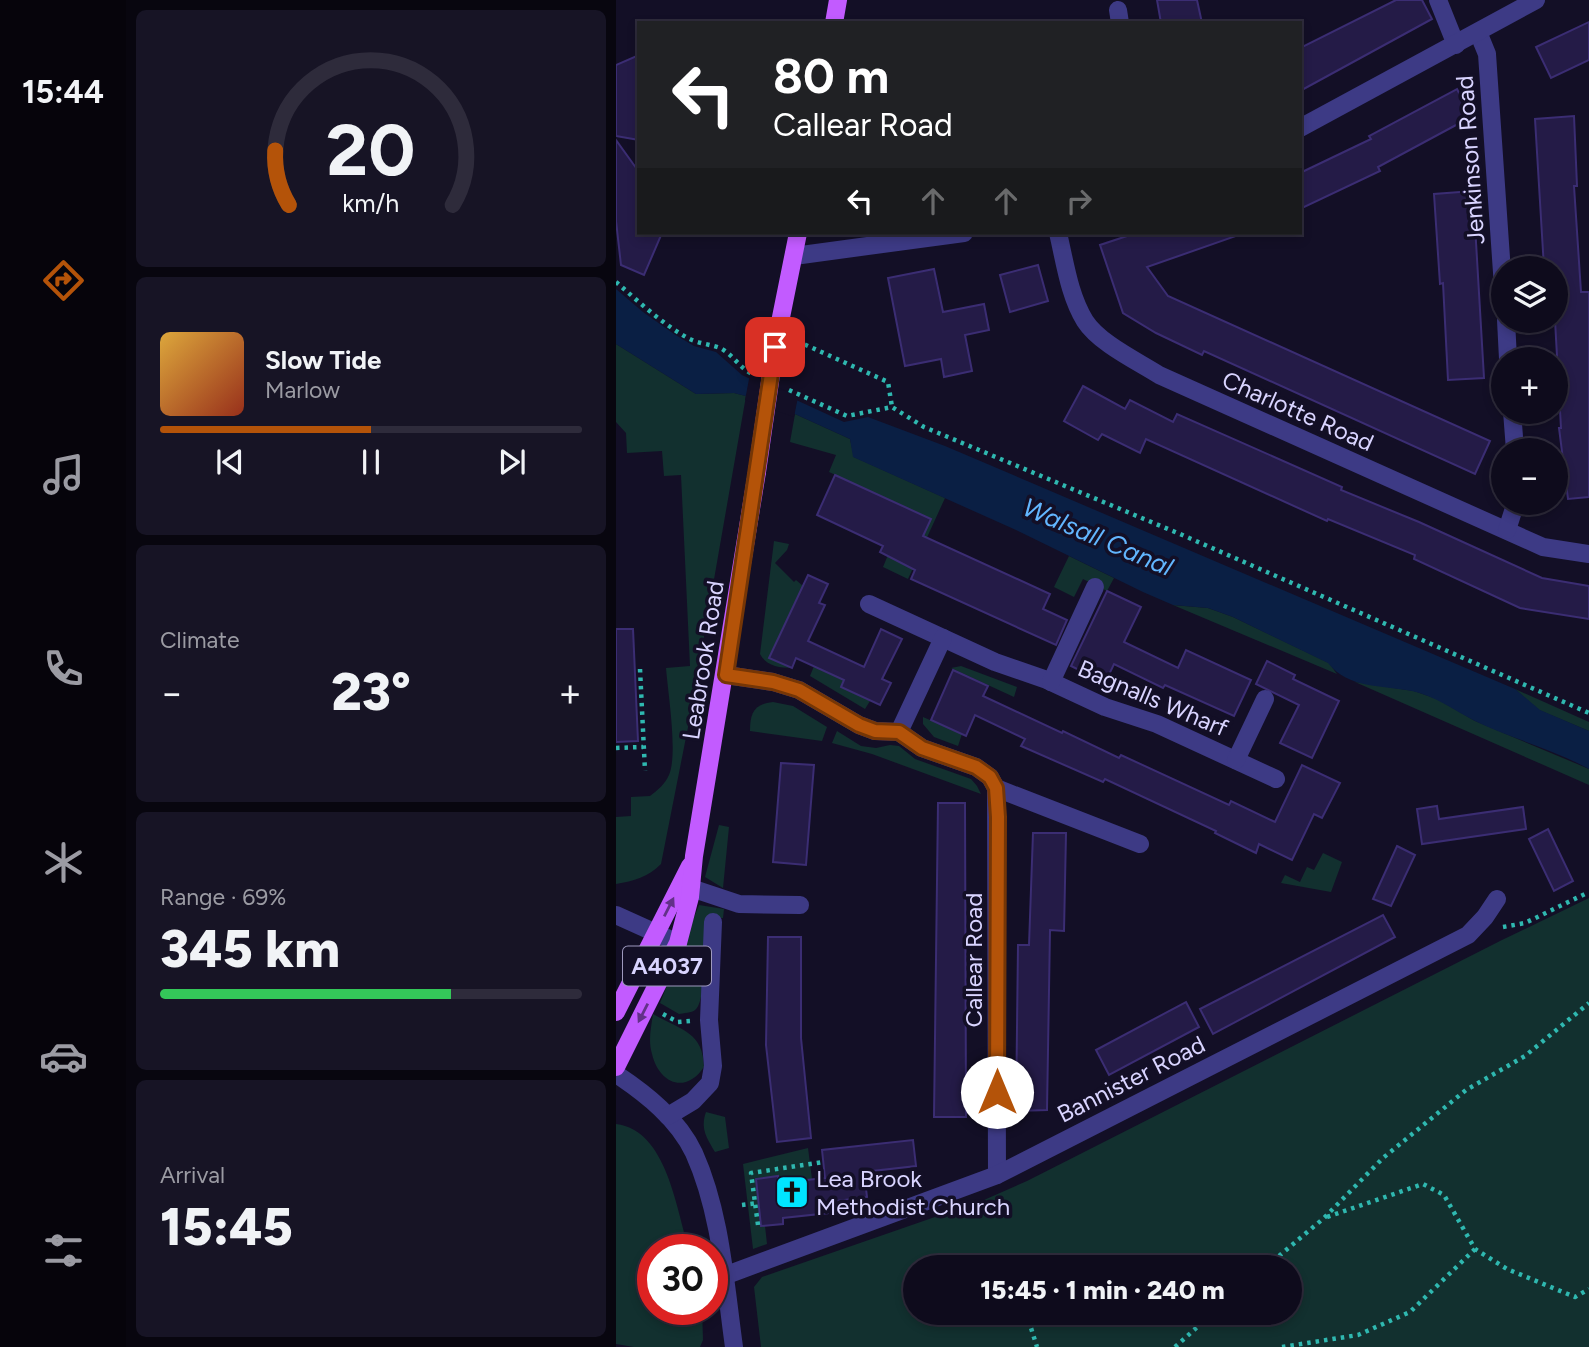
<!DOCTYPE html>
<html lang="en">
<head>
<meta charset="utf-8">
<style>
	:root { --surface:#0e0b1c; --page:#171425; --text:#f1f3f6; --muted:#9b9ba3; --line:#2e2b3b; --accent:#b45309 }
	body { margin:0; font-family:Figtree,sans-serif; background:var(--page); color:var(--text); height:100vh; display:flex; flex-direction:column; font-size:26px; white-space:nowrap }
	* { box-sizing:border-box; margin:0 }
	p { font-size:23px; color:var(--muted) }
	.icon { flex:none; width:38px; height:38px; fill:none; stroke:currentColor; stroke-width:2; stroke-linecap:round; stroke-linejoin:round }
	.map { position:relative; flex:1; overflow:hidden }
	.drawer { display:flex; flex-direction:column; gap:10px; padding:10px; background:#08060f; width:490px }
	.drawer>* { flex:none }
	.banner { position:absolute; left:21px; top:21px; width:665px; height:214px; border-radius:0px; box-shadow:0 4px 10px #0003,0 0 0 2px var(--line); background:#202124; color:#fff; overflow:hidden }
	.tools { position:absolute; left:875px; top:256px; display:grid; gap:14px }
	.tools a { display:grid; place-items:center; width:77px; height:77px; border-radius:50%; background:var(--surface); box-shadow:0 4px 10px #0003,0 0 0 2px var(--line); font-size:35px }
	.speed { position:absolute; left:21px; top:1234px; display:flex; gap:14px; font-size:35px; font-weight:700; text-align:center }
	.speed>* { display:grid; place-content:center; width:91px; height:91px; border-radius:50%; background:var(--surface); box-shadow:0 4px 10px #0003,0 0 0 2px var(--line); line-height:1 }
	.speed .limit { border:10px solid #d22; background:#fff; color:#111 }
	.pin { position:absolute; display:grid; place-items:center; width:60px; height:60px; color:#fff; margin:-30px; border-radius:14px; box-shadow:0 4px 10px #0006 }
	.me { position:absolute; width:77px; margin:-38px; rotate:0deg; stroke-linejoin:round; filter:drop-shadow(0 0 5px #0008) }
	.turn { display:flex; align-items:center; gap:24px; height:147px; padding:0 21px; font-size:32px }
	.turn .icon { width:91px; height:91px; stroke-width:2.5 }
	.turn b { display:block; font-size:49px; line-height:60px }
	.lanes { display:flex; align-items:center; height:66px; padding:0 21px; background:#0003; justify-content:center; gap:35px; direction:ltr }
	.lanes .off { opacity:.35 }
	.big { font-size:52px; font-weight:800; line-height:1.1 }
	.drawer .widget { flex:1; display:flex; flex-direction:column; justify-content:center; gap:10px; min-width:0; padding:0 24px; border-radius:10px; background:var(--page) }
	.drawer .dial { align-items:center; gap:0 }
	.dial svg { height:182px; overflow:visible; fill:none; stroke:var(--line); stroke-width:7; stroke-linecap:round; text-anchor:middle }
	.dial text { fill:var(--text); stroke:none }
	.song { display:flex; align-items:center; gap:21px }
	.cover { width:84px; height:84px; border-radius:10px; background:linear-gradient(135deg,hsl(40 70% 55%),hsl(10 70% 35%)) }
	.played { height:7px; border-radius:4px; background:linear-gradient(90deg,var(--accent) 50%,var(--line) 50%) }
	.keys { display:flex; justify-content:space-around; direction:ltr }
	.heat { display:flex; justify-content:space-between; align-items:center; font-size:38px; direction:ltr }
	.charge { height:10px; border-radius:5px; background:linear-gradient(90deg,#34c759 69%,var(--line) 0) }
	.trip { position:absolute; left:287px; top:1255px; width:399px; height:70px; border-radius:35px; background:var(--surface); box-shadow:0 4px 10px #0003,0 0 0 2px var(--line); font-weight:800; line-height:70px; text-align:center }
	main { display:flex; flex:1; min-height:0 }
	.tabs { display:flex; flex-direction:column; width:126px; justify-content:space-around; align-items:center; background:#06040b; color:var(--muted) }
	.tabs .icon { width:49px; height:49px }
	.tabs .active { color:var(--accent) }
	.tabs b { font-size:32px; color:var(--text) }
	.map>svg:first-child { display:block }
	.green { fill:#12302f; fill-rule:evenodd }
	.water { fill:#0a1f44 }
	.pier { fill:#130f26 }
	.building { fill:#241b47; stroke:#3b2d73; stroke-width:2 }
	.lines { fill:none; stroke-linecap:round; stroke-linejoin:round }
	.path { stroke:#2fb8b0; stroke-width:4.5; stroke-dasharray:3.5 5; stroke-linecap:butt }
	.minor { stroke:#3d3a85; stroke-width:18 }
	.major { stroke:#c25bff; stroke-width:18 }
	.major-bridge { stroke:#c25bff; stroke-width:18 }
	.oneway { fill:#623188 }
	.route-casing { stroke:#753606; stroke-width:18 }
	.route { stroke:#b45309; stroke-width:12 }
	.labels { text-anchor:middle; dominant-baseline:central; stroke-width:7; stroke-linejoin:round; paint-order:stroke }
	.shield { fill:#130f26; stroke:#9e99be; stroke-width:2 }
	.shield-label { font-size:23px; font-weight:bold; fill:#d9d4ff }
	.street-label { font-size:24px; fill:#d9d4ff; stroke:#130f26 }
	.poi-label { font-size:24px; fill:#d9d4ff; stroke:#130f26; text-anchor:start }
	.water-label { font-size:26px; font-style:italic; fill:#62b6ff; stroke:#130f26 }
</style>
</head>
<body>
<main>
<nav class="tabs">
<b>15:44</b>
<svg class="icon active" aria-label="directions" viewBox="0 0 24 24"><path d="M12 3l9 9-9 9-9-9zM9 14v-3h6M13 9l2 2-2 2"/></svg>
<svg class="icon" aria-label="music" viewBox="0 0 24 24"><path d="M9 18V5l10-2v13"/><circle cx="6" cy="18" r="3"/><circle cx="16" cy="16" r="3"/></svg>
<svg class="icon" aria-label="phone" viewBox="0 0 24 24"><path d="M5 4h4l2 5-3 2q2 4 5 5l2-3 5 2v4C11 20 4 13 5 4z"/></svg>
<svg class="icon" aria-label="climate" viewBox="0 0 24 24"><path d="M12 3v18M4 7l16 10M4 17L20 7"/></svg>
<svg class="icon" aria-label="car" viewBox="0 0 24 24"><path d="M5 17H2v-5l4-1 3-4h7l3 4 3 1v5h-3M9 17h6M6 11h13"/><circle cx="7" cy="17" r="2"/><circle cx="17" cy="17" r="2"/></svg>
<svg class="icon" aria-label="filters" viewBox="0 0 24 24"><path d="M4 7h16M4 17h16"/><circle cx="9" cy="7" r="2"/><circle cx="15" cy="17" r="2"/></svg>
</nav>
<section class="drawer">
<div class="widget dial"><svg viewBox="0 0 100 80">
<path d="M14 69A42 42 0 1 1 86 69"/>
<path d="M14 69A42 42 0 0 1 8 45" stroke="#b45309"/>
<text x="50" y="56" font-size="32" font-weight="700">20</text>
<text x="50" y="72" font-size="11">km/h</text>
</svg></div>
<div class="widget">
<div class="song"><i class="cover"></i><div><b>Slow Tide</b><p>Marlow</p></div></div>
<div class="played"></div>
<div class="keys"><svg class="icon" aria-label="previous" viewBox="0 0 24 24"><path d="M18 5L8 12l10 7zM5 5v14"/></svg><svg class="icon" aria-label="pause" viewBox="0 0 24 24"><path d="M8 5v14M16 5v14"/></svg><svg class="icon" aria-label="next" viewBox="0 0 24 24"><path d="M6 5l10 7-10 7zM19 5v14"/></svg></div>
</div>
<div class="widget"><p>Climate</p>
<div class="heat"><a>−</a><b class="big">23°</b><a>+</a></div>
</div>
<div class="widget"><p>Range · 69%</p><b class="big">345 km</b><div class="charge"></div></div>
<div class="widget"><p>Arrival</p><b class="big">15:45</b></div>
</section>
<div class="map">
<svg width="973" height="1347" viewBox="0 0 973 1347">
	<rect width="100%" height="100%" fill="#130f26"/>
	<g class="green">
		<path d="M0,344L80,394L118,393L130,396L74,717L45,864C32,877 18,881 0,884V817L15,816V797L34,796C42,790 49,784 53,775C62,754 52,693 50,668L74,666L65,475L48,476L46,451L11,453L10,433L0,422Z"/>
		<path d="M179,414L234,439L238,457L329,498L292,579L267,567L272,555L296,559L315,519L213,472L220,455L174,442Z"/>
		<path d="M158,541L173,544L171,550L159,563L178,582L180,580L187,586L153,657L176,668C163,668 150,666 144,654Z"/>
		<path d="M453,556L498,578L491,591L467,579L458,597L438,587Z"/>
		<path d="M557,605L592,608L617,617L713,663L721,674Z"/>
		<path d="M198,666L228,680L225,687L254,701L249,709L194,676Z"/>
		<path d="M345,666L401,687L398,697L335,668Z"/>
		<path d="M739,682L798,691L821,699L859,721L973,769V785Z"/>
		<path d="M899,689L973,722V731L923,710Z"/>
		<path d="M157,702L177,706L211,727L206,741L134,731C134,713 138,704 157,702Z"/>
		<path d="M307,717L346,734L342,746L318,737L307,724Z"/>
		<path d="M221,731L245,746L260,748L274,745L283,746L299,759L355,779L361,786L365,794L256,754L216,743Z"/>
		<path d="M103,825L113,827L107,888L89,877Z"/>
		<path d="M707,853L726,862L715,892L665,883L669,875L684,882L691,867L698,870Z"/>
		<path d="M973,898V1347H145L138,1287L146,1277L368,1200L411,1181L886,940ZM299,1267H674V1312H299Z"/>
		<path d="M83,905L108,909L107,918H89C89,933 91,1003 79,1010C76,1013 67,1013 63,1014L44,1003Z"/>
		<path d="M37,1014C64,1030 87,1031 88,1067C69,1095 43,1083 36,1054C32,1040 35,1028 37,1014Z"/>
		<path d="M90,1112L109,1117L113,1148L99,1152C91,1138 84,1129 90,1112Z"/>
		<path d="M0,1124C51,1130 60,1209 73,1249L37,1250V1309H86L87,1340L84,1347H18L0,1344Z"/>
		<path d="M192,1148L196,1179L162,1183L161,1176L140,1179L145,1226H149L151,1244L137,1249L127,1164Z"/>
	</g>
	<path class="water" d="M0,289L27,312L58,334L78,346L100,352L126,375L228,422L252,417L329,446L899,689L924,710L973,731V769C937,749 896,739 859,721C838,710 819,696 796,691C765,685 733,689 712,663L617,617L592,608L557,605L527,592L400,530L237,457L234,439L179,414L130,396L118,393L80,394L0,344Z"/>
	<path class="pier" d="M134,374L182,397L178,417L129,400Z"/>
	<g class="building">
		<path d="M541,0H581L586,23H545Z"/>
		<path d="M780,0H806L816,19L684,91V48Z"/>
		<path d="M973,22V60L935,78L920,47Z"/>
		<path d="M23,55V140L0,136V65Z"/>
		<path d="M841,89L855,117L762,167L764,171L684,209V173L755,139L753,136Z"/>
		<path d="M958,116L961,186H958L965,292H973V497L952,499L943,428H945L939,320L940,267L928,268L919,119Z"/>
		<path d="M0,140L23,172V233H46L28,275L5,265L0,221Z"/>
		<path d="M857,191L868,378L832,380L827,283L824,284L818,194Z"/>
		<path d="M520,233H619L620,236L531,267L552,296L874,441L859,474L588,351L586,355L540,333L507,313L484,245Z"/>
		<path d="M422,265L432,301L394,312L384,275Z"/>
		<path d="M318,269L327,312L368,304L373,330L349,335L356,371L328,377L325,359L289,366L272,278Z"/>
		<path d="M467,386L509,409L514,400L557,422L561,414L726,487L725,490L803,522L926,578L973,586V619L904,608L798,559L799,555L712,519L711,521L530,439L524,453L486,434L482,440L448,421Z"/>
		<path d="M219,475L315,519L307,536L434,594L427,609L451,620L440,645L295,579L299,570L264,552L267,546L201,515Z"/>
		<path d="M192,575L212,584L203,603L209,605L192,641L248,667L265,629L286,639L266,679L275,683L264,705L225,687L228,680L180,658L176,668L153,658Z"/>
		<path d="M491,591L525,607L508,642L562,668L570,650L635,680L618,716L549,685L547,688L498,664L489,683L455,666Z"/>
		<path d="M0,629H17L22,741L0,742Z"/>
		<path d="M651,661L679,675L677,679L723,701L696,758L664,743L683,705L640,684Z"/>
		<path d="M337,670L372,686L367,696L446,733L447,731L503,758L505,755L613,805L615,801L659,822L686,765L724,783L706,818L698,814L676,860L643,844L640,853L599,833L600,831L489,779L487,782L405,746L409,739L359,715L350,736L315,720Z"/>
		<path d="M165,763L198,765L190,865L157,862Z"/>
		<path d="M322,803H349L350,1117H318Z"/>
		<path d="M821,806L823,819L907,807L910,829L806,844L801,809Z"/>
		<path d="M932,829L957,881L938,891L913,839Z"/>
		<path d="M417,833H450L448,931L434,930L431,1110L400,1111L402,945H413Z"/>
		<path d="M781,846L799,855L775,906L757,899Z"/>
		<path d="M767,915L779,937L597,1034L584,1009Z"/>
		<path d="M152,937H185V1038L195,1138L161,1142L150,1045Z"/>
		<path d="M570,1002L583,1027L493,1075L480,1050Z"/>
		<path d="M297,1140L300,1166L248,1172L251,1197L212,1202L213,1213L167,1218V1224L145,1226L140,1179L162,1176V1183L209,1178L206,1150Z"/>
	</g>
	<g class="lines">
		<g class="path">
			<path d="M0,282C22,301 44,322 70,337C81,344 96,344 106,349C118,356 124,368 136,374"/>
			<path d="M181,341L272,382L276,407"/>
			<path d="M173,390L231,416L276,407L308,427L564,534L973,713"/>
			<path d="M24,669L29,771"/>
			<path d="M0,748L27,747"/>
			<path d="M887,927L909,923L973,892"/>
			<path d="M47,1014L62,1022L75,1021"/>
			<path d="M126,1205L142,1203"/>
			<path d="M711,1217L807,1184L828,1195L859,1249L891,1269L959,1297L973,1289"/>
			<path d="M142,1225L135,1173L207,1162"/>
			<path d="M650,1267L708,1218L767,1158L850,1090L909,1056L973,1003"/>
			<path d="M410,1312L421,1347"/>
			<path d="M559,1347L598,1312"/>
			<path d="M666,1347L742,1335L794,1312L859,1249"/>
		</g>
		<g class="minor">
			<path d="M822,0L840,45"/>
			<path d="M502,10L504,23"/>
			<path d="M862,32L871,54L887,287"/>
			<path d="M684,128L920,0"/>
			<path d="M442,233C449,262 453,295 469,321C483,343 521,361 543,375L927,547L973,554"/>
			<path d="M178,256L348,233"/>
			<path d="M890,320L892,359"/>
			<path d="M896,411L899,450"/>
			<path d="M891,530L900,502"/>
			<path d="M253,604L379,662L431,680L489,707L541,724L660,779"/>
			<path d="M110,675L157,682L183,690L243,725L259,731L283,732L306,748L360,767L374,777L380,788L381,1175"/>
			<path d="M435,682L479,587"/>
			<path d="M283,732L327,638"/>
			<path d="M620,760L649,699"/>
			<path d="M380,788L524,844"/>
			<path d="M75,888L123,904L184,905"/>
			<path d="M0,915L62,943"/>
			<path d="M0,1074C30,1094 62,1119 78,1153C105,1213 109,1283 118,1347"/>
			<path d="M52,1116L77,1101L94,1083L97,1066L93,1020L97,922"/>
			<path d="M108,1276L381,1175L852,935L869,917L881,899"/>
		</g>
		<g class="major">
			<path d="M218,23L222,0"/>
			<path d="M159,347L182,233"/>
			<path d="M0,1012L74,866"/>
			<path d="M0,1067L62,943L74,897L78,856L141,472"/>
		</g>
		<path class="major-bridge" d="M141,472L159,347"/>
	</g>
	<defs><path id="oneway-solid" d="M-6-.8H1V-3.2L6.5 0L1 3.2V.8H-6Z" transform="scale(1.75)"/></defs>
	<g class="oneway">
		<use href="#oneway-solid" transform="translate(53 907) rotate(-63)"/>
		<use href="#oneway-solid" transform="translate(27 1013) rotate(117)"/>
	</g>
	<g class="lines">
		<g class="route-casing">
			<path id="route" d="M159,347L110,675L157,682L183,690L243,725L259,731L283,732L306,748L360,767L374,777L380,788L382,817L381,1092"/>
		</g>
		<use href="#route" class="route"/>
	</g>
	<defs>
		<g id="church-square" transform="scale(1.75)"><rect x="-9" y="-9" width="18" height="18" rx="4" fill="#00e5ff" stroke="#130f26"/><path d="M-1.2-6h2.4v3.5h3.3v2.4h-3.3V6h-2.4V-.1h-3.3v-2.4h3.3Z" fill="#111"/></g>
	</defs>
	<g fill-rule="evenodd">
		<use href="#church-square" x="176" y="1192"/>
	</g>
	<g class="labels">
		<rect class="shield" x="7" y="946.5" width="88" height="39" rx="5"/>
		<g class="shield-label">
			<text x="51" y="966">A4037</text>
		</g>
		<g class="street-label">
			<text transform="translate(854 160) rotate(-94)">Jenkinson Road</text>
			<text transform="translate(682 411) rotate(24)">Charlotte Road</text>
			<text transform="translate(87 660) rotate(-81)">Leabrook Road</text>
			<text transform="translate(537 698) rotate(23)">Bagnalls Wharf</text>
			<text transform="translate(357 960) rotate(-90)">Callear Road</text>
			<text transform="translate(515 1079) rotate(-27)">Bannister Road</text>
		</g>
		<g class="poi-label">
			<text x="200" y="1178">Lea Brook<tspan x="200" dy="28">Methodist Church</tspan></text>
		</g>
		<g class="water-label">
			<text transform="translate(482 537) rotate(23)">Walsall Canal</text>
		</g>
	</g>
</svg>
<div class="tools">
<a><svg class="icon" aria-label="layers" viewBox="0 0 24 24"><path d="M12 4l9 5-9 5-9-5zM3 14l9 5 9-5"/></svg></a>
<a>+</a>
<a>−</a>
</div>
<div class="speed"><div class="limit">30</div></div>
<div class="pin" style="left:159px;top:347px;background:#d93025"><svg class="icon" aria-label="arrive" viewBox="0 0 24 24"><path d="M6 21V4h12l-3 4 3 4H6"/></svg></div>
<svg class="me" style="left:381px;top:1092px" viewBox="-20 -20 40 40"><circle r="19" fill="#fff"/><path d="M0-13L10 11 0 6-10 11z" fill="#b45309"/></svg>
<div class="trip">15:45 · 1 min · 240 m</div>
<div class="banner">
<div class="turn"><svg class="icon" aria-label="left" viewBox="0 0 24 24"><path d="M17 20v-9H6M10 6l-5 5 5 5"/></svg><div><b>80 m</b>Callear Road</div></div>
<div class="lanes"><svg class="icon" aria-label="left" viewBox="0 0 24 24"><path d="M17 20v-9H6M10 6l-5 5 5 5"/></svg><svg class="icon off" aria-label="ahead" viewBox="0 0 24 24"><path d="M12 20V5M6 11l6-6 6 6"/></svg><svg class="icon off" aria-label="ahead" viewBox="0 0 24 24"><path d="M12 20V5M6 11l6-6 6 6"/></svg><svg class="icon off" aria-label="right" viewBox="0 0 24 24"><path d="M7 20v-9h11M14 6l5 5-5 5"/></svg></div>
</div>
</div>
</main>
</body>
</html>
